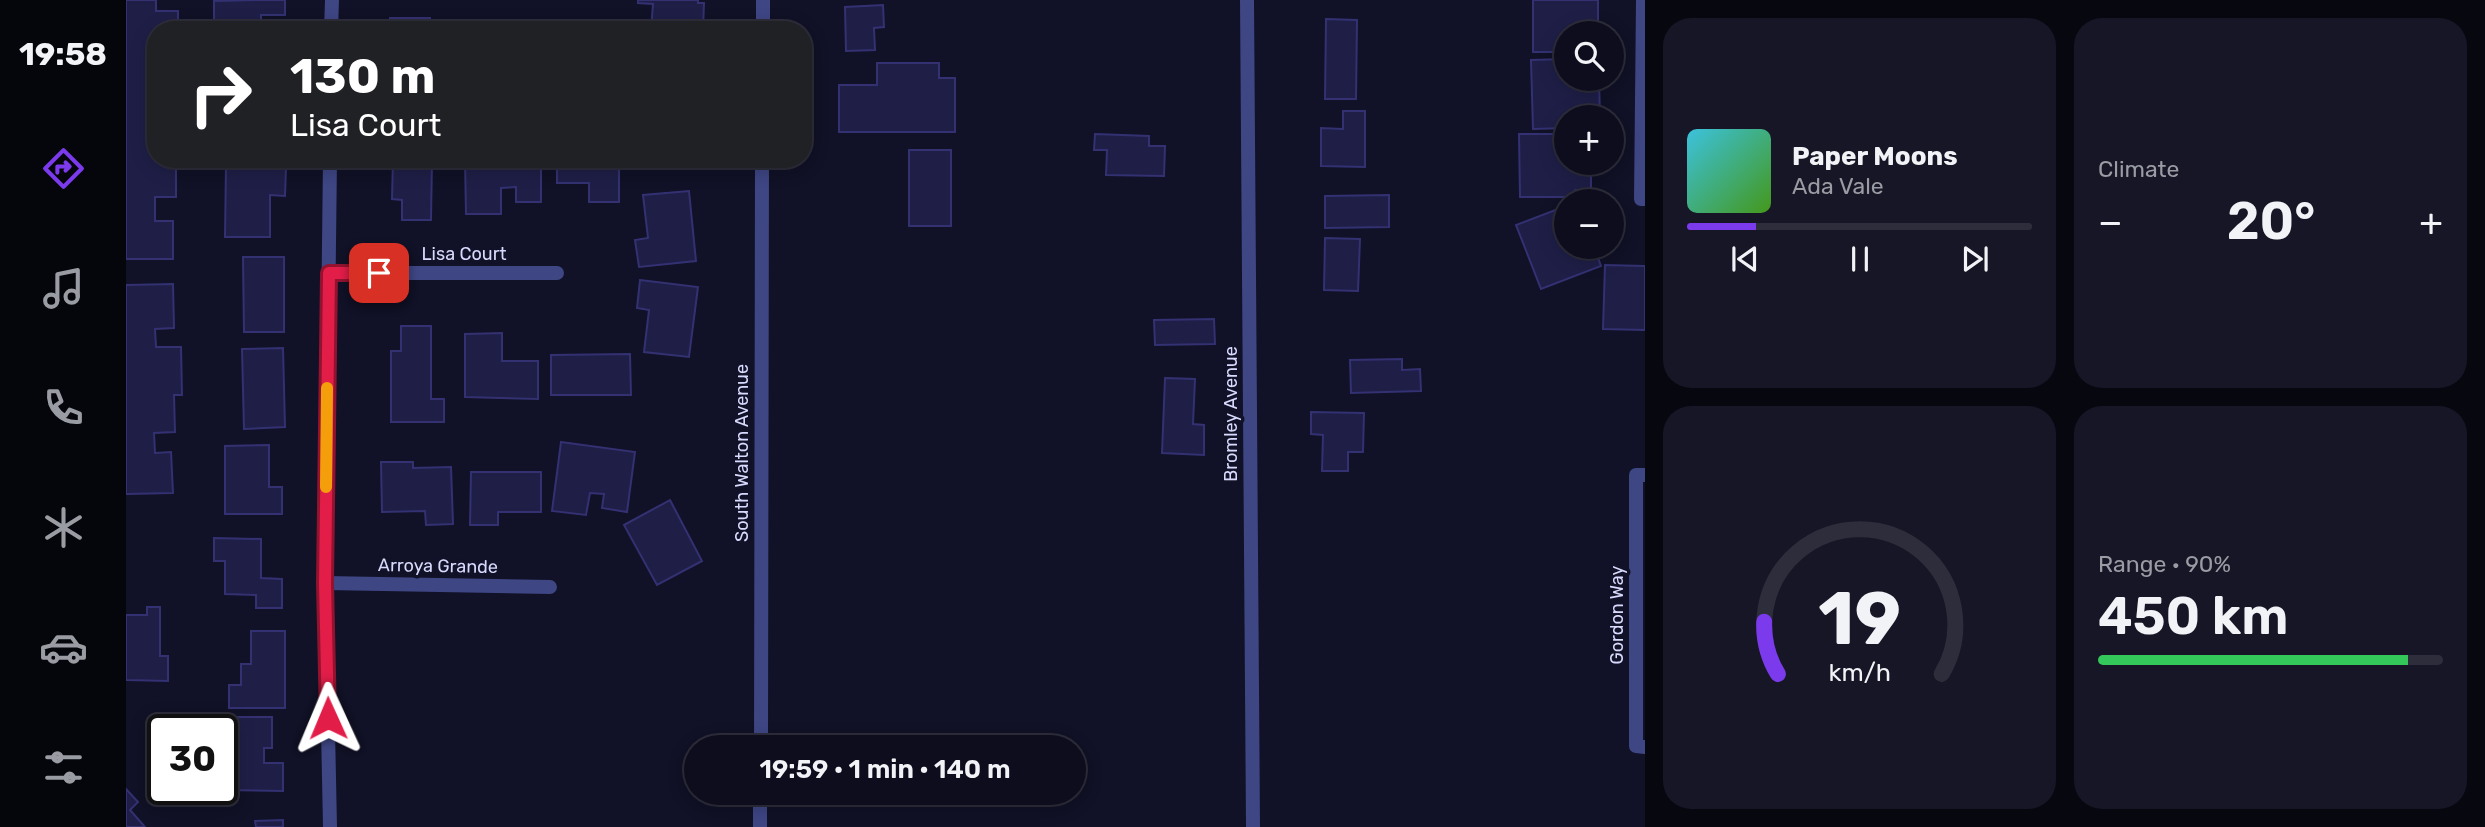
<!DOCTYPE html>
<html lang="en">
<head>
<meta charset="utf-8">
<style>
	:root { --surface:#0d0d1d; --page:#161626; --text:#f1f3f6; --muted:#9a9ca4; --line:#2d2d3b; --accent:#7c3aed }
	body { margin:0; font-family:Rubik,sans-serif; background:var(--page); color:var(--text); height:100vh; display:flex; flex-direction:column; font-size:26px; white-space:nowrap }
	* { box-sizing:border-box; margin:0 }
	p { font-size:23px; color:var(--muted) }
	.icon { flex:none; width:38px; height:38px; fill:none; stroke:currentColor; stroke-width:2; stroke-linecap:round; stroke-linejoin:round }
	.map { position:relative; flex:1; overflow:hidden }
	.drawer { display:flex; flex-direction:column; gap:18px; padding:18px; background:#070710; width:840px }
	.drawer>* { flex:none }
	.banner { position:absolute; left:21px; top:21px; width:665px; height:147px; border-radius:28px; box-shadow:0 4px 18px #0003,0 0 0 2px var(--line); background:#202124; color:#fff; overflow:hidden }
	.fabs { position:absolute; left:1428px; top:21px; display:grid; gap:14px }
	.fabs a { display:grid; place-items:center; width:70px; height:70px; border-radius:50%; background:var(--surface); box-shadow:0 4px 18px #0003,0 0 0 2px var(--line); font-size:35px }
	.speed { position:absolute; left:21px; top:714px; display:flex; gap:14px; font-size:35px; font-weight:700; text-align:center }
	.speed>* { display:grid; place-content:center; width:91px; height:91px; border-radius:50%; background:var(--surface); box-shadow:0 4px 18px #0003,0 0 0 2px var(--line); line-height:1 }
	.speed .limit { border:4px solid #111; border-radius:10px; background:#fff; color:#111 }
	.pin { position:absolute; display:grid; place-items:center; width:60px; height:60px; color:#fff; margin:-30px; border-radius:14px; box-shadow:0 4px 10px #0006 }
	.me { position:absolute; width:77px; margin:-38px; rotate:359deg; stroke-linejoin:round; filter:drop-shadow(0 0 5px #0008) }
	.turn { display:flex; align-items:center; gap:24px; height:147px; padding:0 28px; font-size:32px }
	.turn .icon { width:91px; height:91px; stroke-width:2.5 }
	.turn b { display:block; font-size:49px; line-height:60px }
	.big { font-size:52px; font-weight:600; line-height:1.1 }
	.drawer .widget { flex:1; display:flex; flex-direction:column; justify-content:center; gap:10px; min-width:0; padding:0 24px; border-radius:28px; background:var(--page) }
	.drawer .dial { align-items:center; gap:0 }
	.dial svg { height:182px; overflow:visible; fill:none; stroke:var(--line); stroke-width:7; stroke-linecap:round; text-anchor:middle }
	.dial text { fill:var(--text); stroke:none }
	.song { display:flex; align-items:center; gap:21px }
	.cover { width:84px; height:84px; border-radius:10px; background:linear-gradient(135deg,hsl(190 70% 55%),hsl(100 70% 35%)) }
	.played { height:7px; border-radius:4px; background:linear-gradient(90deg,var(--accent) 20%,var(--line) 20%) }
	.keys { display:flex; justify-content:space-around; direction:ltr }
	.heat { display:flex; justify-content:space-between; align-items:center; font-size:38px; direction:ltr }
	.charge { height:10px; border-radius:5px; background:linear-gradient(90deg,#34c759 90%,var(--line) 0) }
	.drawer .tiles { flex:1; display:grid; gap:18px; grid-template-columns:repeat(2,1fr) }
	.trip { position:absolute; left:558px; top:735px; width:402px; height:70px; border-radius:35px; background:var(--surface); box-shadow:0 4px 18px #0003,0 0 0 2px var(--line); font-weight:600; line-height:70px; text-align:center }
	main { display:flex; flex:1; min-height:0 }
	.menu { display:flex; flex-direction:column; width:126px; justify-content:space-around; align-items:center; background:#05050c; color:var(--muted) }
	.menu .icon { width:49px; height:49px }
	.menu .current { color:var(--accent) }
	.menu b { font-size:32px; color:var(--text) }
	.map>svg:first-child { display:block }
	.building { fill:#1f1e47; stroke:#333172; stroke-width:2 }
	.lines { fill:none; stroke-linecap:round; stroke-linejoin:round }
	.minor { stroke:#3e4684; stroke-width:14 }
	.tertiary { stroke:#3e4684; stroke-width:14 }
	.route-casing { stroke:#92132f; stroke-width:18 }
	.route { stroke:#e11d48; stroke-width:12 }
	.slow { stroke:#f59e0b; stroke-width:12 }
	.labels { text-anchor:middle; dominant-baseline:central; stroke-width:7; stroke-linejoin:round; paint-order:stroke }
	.street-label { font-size:18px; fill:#d8dafd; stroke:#111127 }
</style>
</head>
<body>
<main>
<nav class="menu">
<b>19:58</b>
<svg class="icon current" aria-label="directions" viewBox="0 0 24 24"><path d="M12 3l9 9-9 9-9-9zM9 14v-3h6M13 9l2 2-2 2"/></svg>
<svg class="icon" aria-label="music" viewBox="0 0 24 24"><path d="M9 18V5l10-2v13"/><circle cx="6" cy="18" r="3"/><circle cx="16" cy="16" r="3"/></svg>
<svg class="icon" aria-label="phone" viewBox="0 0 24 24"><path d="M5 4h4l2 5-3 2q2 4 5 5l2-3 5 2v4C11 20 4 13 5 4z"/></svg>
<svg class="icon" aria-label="climate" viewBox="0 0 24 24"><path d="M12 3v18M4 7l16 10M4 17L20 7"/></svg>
<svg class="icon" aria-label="car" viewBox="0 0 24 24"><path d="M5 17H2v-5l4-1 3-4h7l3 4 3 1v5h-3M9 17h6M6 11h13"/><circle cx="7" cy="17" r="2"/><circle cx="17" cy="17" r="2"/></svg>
<svg class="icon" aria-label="filters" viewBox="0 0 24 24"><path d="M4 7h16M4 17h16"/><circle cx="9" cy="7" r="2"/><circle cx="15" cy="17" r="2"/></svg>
</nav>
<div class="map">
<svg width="1519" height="827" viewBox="0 0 1519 827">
	<rect width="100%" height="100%" fill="#111127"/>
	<g class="building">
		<path d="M0,0H30V11H52V30H30V159H50V197H29V221H47V259H0Z"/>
		<path d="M130,0H159V15H135V30H88V1Z"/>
		<path d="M512,0H572V3H578L577,30H525L527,4L512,3Z"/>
		<path d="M1407,0H1472V33H1440V52H1407Z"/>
		<path d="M757,5L758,27L748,28L749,50L720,51L719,7Z"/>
		<rect x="264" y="18" width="40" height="12"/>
		<path d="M1200,19L1231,20L1230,99H1199Z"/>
		<path d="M1440,59V79H1473L1474,117H1440V128L1407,129L1405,60Z"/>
		<path d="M751,63H813V78H829V132H713V85H751Z"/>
		<path d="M1217,111H1239V167L1195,166V128L1217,129Z"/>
		<path d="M969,134L1023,136V146H1039L1038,176L980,175L981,150H968Z"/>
		<path d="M1393,134H1440V163H1465V190H1449V197H1394Z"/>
		<rect x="783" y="150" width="42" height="76"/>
		<path d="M267,159H306L305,220H276V200L266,199Z"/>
		<path d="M339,159H415V202H390V187L375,188V214H340Z"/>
		<path d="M431,159H493V202H463V183H431Z"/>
		<path d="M100,166L160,167L159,196L144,195V237H99Z"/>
		<path d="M563,191L570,261L513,267L509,240L522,238L517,195Z"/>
		<path d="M1263,195V227L1199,228V196Z"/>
		<path d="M1440,206V247H1468L1475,266L1415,289L1390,225Z"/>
		<path d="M1199,238L1234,239L1232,291L1198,290Z"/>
		<path d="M117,257H158V332H118Z"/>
		<path d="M1479,265L1519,266V330L1477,329Z"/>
		<path d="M514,280L572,287L563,357L518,352L523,310L511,308Z"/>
		<path d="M47,284L48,328L29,329L30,347H55L56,395H48L49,432L28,433L29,453L45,452L47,493L0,494V285Z"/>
		<path d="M1088,319L1089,344L1029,345L1028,320Z"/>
		<path d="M275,326H305V399H318V422H265V351H275Z"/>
		<path d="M376,333V361H412V399L339,397V334Z"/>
		<path d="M157,348L159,427L118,429L116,349Z"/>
		<path d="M504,354L505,395H425V355Z"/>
		<path d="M1276,359V370L1294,369L1295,391L1225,393L1224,360Z"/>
		<path d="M1039,378L1069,379L1067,424L1078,425V455L1036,453Z"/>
		<path d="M1185,412L1238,413L1237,452H1222V471H1196L1197,435L1185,434Z"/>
		<path d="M435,442L509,452L501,512L476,508L478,494L464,493L460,515L426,511Z"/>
		<path d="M143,445V487H156V514H99V446Z"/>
		<path d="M255,462H287V468L325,467L327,524L300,525L299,511L256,512Z"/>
		<path d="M345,472H415V512H372V525H344Z"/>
		<path d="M544,500L576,561L531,585L498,525Z"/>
		<path d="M88,538L135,539V578L156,579V608H130V595L99,594V561H88Z"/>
		<path d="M21,607H34V656H42V681L0,680V615H21Z"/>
		<path d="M125,631H159V708H103V685H115V664H125Z"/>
		<path d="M98,717H146V748H138V763H157V791L97,790Z"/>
		<path d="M0,789L12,802L4,810L19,827H0Z"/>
		<path d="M157,820V827H130L129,821Z"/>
	</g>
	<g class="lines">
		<g class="minor">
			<path d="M1121,0L1127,827"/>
			<path d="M1517,0L1515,199H1519"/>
			<path d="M205,30L206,0"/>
			<path d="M203,273H431"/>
			<path d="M1519,475H1510V746L1519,747"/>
			<path d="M199,583L424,587"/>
			<path d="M204,827L199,583L204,159"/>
		</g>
		<g class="tertiary">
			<path d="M637,30V0"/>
			<path d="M635,747L636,159"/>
			<path d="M634,827V793"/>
		</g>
	</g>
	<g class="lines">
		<g class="route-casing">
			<path id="route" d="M202,718L199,583L203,273H253"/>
		</g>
		<use href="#route" class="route"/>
		<path class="slow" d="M200,487L201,388"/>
	</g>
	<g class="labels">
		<g class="street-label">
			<text x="338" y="254">Lisa Court</text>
			<text transform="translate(1105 414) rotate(-90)">Bromley Avenue</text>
			<text transform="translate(616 453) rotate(-90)">South Walton Avenue</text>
			<text transform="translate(312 566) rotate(1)">Arroya Grande</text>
			<text transform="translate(1491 615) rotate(-90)">Gordon Way</text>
		</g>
	</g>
</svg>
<div class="fabs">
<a><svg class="icon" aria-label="search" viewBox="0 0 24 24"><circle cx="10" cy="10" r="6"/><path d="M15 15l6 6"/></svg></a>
<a>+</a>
<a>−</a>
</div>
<div class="speed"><div class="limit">30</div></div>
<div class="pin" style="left:253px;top:273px;background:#d93025"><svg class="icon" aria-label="arrive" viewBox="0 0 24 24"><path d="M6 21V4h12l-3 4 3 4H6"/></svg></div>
<svg class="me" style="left:202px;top:718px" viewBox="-20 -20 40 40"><path d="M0-17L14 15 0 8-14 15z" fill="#e11d48" stroke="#fff" stroke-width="4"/></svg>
<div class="trip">19:59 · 1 min · 140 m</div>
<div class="banner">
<div class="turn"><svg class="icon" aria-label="right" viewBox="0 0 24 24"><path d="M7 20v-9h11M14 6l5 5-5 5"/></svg><div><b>130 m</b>Lisa Court</div></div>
</div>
</div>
<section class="drawer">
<div class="tiles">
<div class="widget">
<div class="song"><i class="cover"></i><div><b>Paper Moons</b><p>Ada Vale</p></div></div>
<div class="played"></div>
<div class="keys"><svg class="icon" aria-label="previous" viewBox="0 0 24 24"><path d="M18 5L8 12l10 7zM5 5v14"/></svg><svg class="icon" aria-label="pause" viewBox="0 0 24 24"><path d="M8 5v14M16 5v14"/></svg><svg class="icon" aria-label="next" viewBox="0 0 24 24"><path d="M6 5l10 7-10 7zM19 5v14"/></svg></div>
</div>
<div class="widget"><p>Climate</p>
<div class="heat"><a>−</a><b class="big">20°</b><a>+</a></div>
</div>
<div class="widget dial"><svg viewBox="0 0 100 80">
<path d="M14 69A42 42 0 1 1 86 69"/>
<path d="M14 69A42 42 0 0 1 8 46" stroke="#7c3aed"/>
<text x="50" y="56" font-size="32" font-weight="700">19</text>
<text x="50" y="72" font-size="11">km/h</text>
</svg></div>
<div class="widget"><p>Range · 90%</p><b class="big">450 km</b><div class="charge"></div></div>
</div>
</section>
</main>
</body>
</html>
